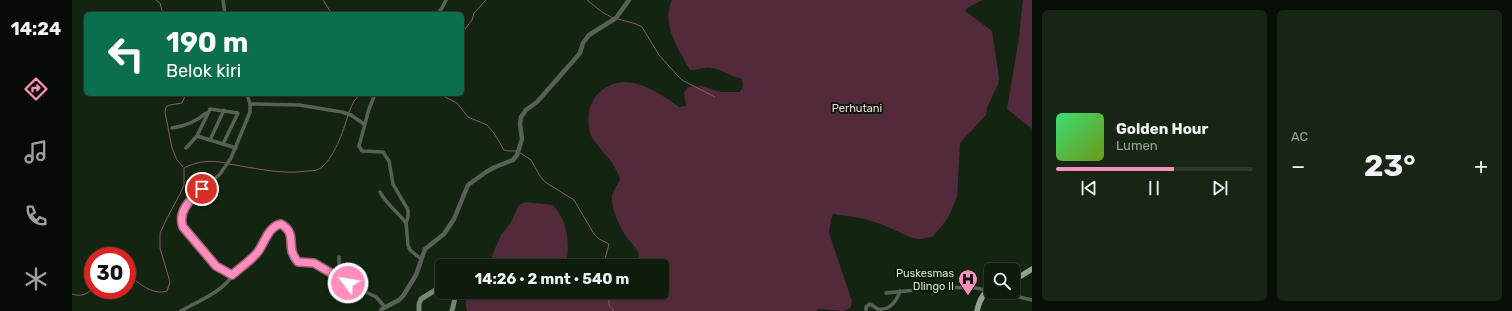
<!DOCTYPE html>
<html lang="id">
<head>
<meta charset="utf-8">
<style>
	:root { --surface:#0e1c0c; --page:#172515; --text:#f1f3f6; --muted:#9ba19d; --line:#2e3a2d; --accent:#fe8ebe }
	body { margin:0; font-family:Rubik,sans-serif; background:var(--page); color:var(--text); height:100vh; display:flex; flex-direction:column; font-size:15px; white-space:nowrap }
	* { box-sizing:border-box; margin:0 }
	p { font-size:13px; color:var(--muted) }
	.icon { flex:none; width:22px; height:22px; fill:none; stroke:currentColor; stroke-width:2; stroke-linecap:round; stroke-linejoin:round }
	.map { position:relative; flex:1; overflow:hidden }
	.panel { display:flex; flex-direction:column; gap:10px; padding:10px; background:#080f07; width:480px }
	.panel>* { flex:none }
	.top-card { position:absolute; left:12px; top:12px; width:380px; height:84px; border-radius:6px; box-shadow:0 1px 3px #0004,0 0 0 1px var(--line); background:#0b6e4f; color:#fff; overflow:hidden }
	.controls { position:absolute; left:912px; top:263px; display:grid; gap:8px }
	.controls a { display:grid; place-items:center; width:36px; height:36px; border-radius:6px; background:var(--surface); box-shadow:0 1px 3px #0004,0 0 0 1px var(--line); font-size:20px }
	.speed { position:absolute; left:12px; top:247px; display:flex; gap:8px; font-size:20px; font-weight:700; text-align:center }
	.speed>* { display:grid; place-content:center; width:52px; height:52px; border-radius:50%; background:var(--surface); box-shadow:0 1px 3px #0004,0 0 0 1px var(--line); line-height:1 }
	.speed .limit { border:6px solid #d22; background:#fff; color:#111 }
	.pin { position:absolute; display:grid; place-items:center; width:34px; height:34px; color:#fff; margin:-17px; border:2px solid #fff; border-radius:50%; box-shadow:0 1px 4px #0007 }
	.me { position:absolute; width:44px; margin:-22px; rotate:301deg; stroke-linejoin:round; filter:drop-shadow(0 0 3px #0008) }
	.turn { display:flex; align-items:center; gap:14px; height:84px; padding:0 16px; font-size:18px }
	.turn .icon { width:52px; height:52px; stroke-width:2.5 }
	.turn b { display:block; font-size:28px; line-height:34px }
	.big { font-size:30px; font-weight:700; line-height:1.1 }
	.panel .tile { flex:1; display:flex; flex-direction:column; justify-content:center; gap:6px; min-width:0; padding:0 14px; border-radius:6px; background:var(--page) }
	.song { display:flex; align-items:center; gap:12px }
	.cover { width:48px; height:48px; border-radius:6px; background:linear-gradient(135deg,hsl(140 70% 55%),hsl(80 70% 35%)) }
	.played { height:4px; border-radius:2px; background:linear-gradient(90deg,var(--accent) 60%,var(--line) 60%) }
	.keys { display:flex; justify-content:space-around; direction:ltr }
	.heat { display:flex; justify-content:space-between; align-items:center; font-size:22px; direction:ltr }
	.panel .tiles { flex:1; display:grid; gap:10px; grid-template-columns:repeat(2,1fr) }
	.trip { position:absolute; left:363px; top:259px; width:234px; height:40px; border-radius:6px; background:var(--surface); box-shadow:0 1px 3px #0004,0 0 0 1px var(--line); font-weight:700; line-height:40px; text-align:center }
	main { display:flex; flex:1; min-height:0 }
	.tabs { display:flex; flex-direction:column; width:72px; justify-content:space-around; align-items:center; background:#060b05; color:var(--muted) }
	.tabs .icon { width:28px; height:28px }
	.tabs .on { color:var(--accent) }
	.tabs b { font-size:18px; color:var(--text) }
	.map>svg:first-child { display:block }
	.green { fill:#532a3b }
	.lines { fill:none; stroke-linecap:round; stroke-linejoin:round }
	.stream { stroke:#8d586e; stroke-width:1 }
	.minor { stroke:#586156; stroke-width:3.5 }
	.tertiary { stroke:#586156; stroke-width:4.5 }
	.secondary { stroke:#788675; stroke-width:5 }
	.primary { stroke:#90a38d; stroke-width:5.5 }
	.route-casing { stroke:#a55c7c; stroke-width:10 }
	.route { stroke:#fe8ebe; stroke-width:7 }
	.labels { text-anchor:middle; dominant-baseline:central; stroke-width:4; stroke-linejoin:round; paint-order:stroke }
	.park-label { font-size:11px; fill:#f6d3e0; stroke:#0a1b07 }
	.poi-label { font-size:11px; fill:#d8e3d6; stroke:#0a1b07; text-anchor:end }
</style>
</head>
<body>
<main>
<nav class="tabs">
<b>14:24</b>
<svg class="icon on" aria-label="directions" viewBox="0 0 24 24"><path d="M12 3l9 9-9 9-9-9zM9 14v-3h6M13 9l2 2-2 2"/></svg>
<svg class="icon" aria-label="music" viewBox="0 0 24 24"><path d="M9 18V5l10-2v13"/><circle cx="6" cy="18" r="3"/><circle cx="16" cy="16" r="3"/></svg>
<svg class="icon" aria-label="phone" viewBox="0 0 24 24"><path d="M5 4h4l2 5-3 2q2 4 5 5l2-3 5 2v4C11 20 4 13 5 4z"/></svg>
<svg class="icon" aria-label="climate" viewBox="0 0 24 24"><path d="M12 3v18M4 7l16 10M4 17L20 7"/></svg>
</nav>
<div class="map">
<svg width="960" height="311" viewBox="0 0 960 311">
	<rect width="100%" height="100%" fill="#132510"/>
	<g class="green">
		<path d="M600,0H910L895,8L893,11L920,31L927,78L926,84L915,108L914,115L888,143L885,197L877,216L869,227L860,237L847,239L840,238L809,224L789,218L761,214L759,219L757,233L780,301L779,307L772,311L746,309L744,311H395C393,302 394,298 400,292H590V266H551L555,261L567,257C566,248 559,244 554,236C548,228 538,205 540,196C541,190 546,185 548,179C544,165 533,155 524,143C522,140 519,137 518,133C515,120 516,105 525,95C550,68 583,90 607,107L614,106L612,93L616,87L629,86L649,92H668L671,86L670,79C659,77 651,70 640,68C633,66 626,70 618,70C606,48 589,25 600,0Z"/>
		<path d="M951,0H960V129L935,109L947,37Z"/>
		<path d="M453,202L481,205C496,221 498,244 494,266H418L421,253L429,235L438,224L447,205Z"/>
	</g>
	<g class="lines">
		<g class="stream">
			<path d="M84,0L88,3L91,14"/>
			<path d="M251,0L260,14"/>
			<path d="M515,0L530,12L541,18"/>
			<path d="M546,19L564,24L570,27L587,55L605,75L610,80L643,97"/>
			<path d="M390,33L400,20L402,13L414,0"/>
			<path d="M367,94L385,103L396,117L415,125L422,133L432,150L437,151H444"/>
			<path d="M277,112L282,101L288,94"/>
			<path d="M447,152L459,160L468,176L473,182L502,200L522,234L527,239L537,244L533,259L538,266"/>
			<path d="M157,164C183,168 209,175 235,171C238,171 244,171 247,169C261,161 272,130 276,115"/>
			<path d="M111,167L105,160L100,148L93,112L94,107L98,105L110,103L114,94"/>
			<path d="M55,274C66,282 80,296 95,291L98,282L88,248V233L95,218L108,194L112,185V168C125,161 140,160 154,163"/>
			<path d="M537,292V305L542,311"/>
			<path d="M0,294C8,297 15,295 21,288"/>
		</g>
		<g class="minor">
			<path d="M151,0L153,14"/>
			<path d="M351,14H355"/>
			<path d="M365,14L370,8L374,0"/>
			<path d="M175,94L178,104V112L159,158L148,174L122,197L112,210L109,217L111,227L136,257L144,266L160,275C168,268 178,261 184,253C192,245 196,226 209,224C227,235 212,247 226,262L242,263L250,267L267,279L304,297L313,307"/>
			<path d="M303,94L297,109L287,146L290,151L311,152L317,161L321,184L336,210V217L334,223L336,245L338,250L349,259"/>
			<path d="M178,104L227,105L270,112L279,115L292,124"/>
			<path d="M100,128C114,126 124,122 134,113"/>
			<path d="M125,136L138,109L166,113L151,144"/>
			<path d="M138,140L152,110"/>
			<path d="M114,148L125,136L164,148"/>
			<path d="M308,192C314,204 326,212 334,223"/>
			<path d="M267,257V279"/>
			<path d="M938,292L947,297L960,300"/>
			<path d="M814,293L844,290L859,287L903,288L915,290"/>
			<path d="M109,311C123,303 154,290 160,275"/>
			<path d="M794,311V307L798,304C801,306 804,308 806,309C818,311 825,300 828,291"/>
		</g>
		<path class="tertiary" d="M309,311L310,309L327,300L331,296L344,275L353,249L372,234L382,219L396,185L414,172L423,167L441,160L445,155L450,139L448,124L449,117L454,110L465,102L502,60L508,53L511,43L517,35L544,18L557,0"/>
		<g class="secondary">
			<path d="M347,311V304L349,299L370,286"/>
			<path d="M380,311L383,298L388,292"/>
		</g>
		<g class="primary">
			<path d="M941,281L960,269"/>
			<path d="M905,311C907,302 910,293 919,289"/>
		</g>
	</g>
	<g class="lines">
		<g class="route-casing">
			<path id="route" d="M130,189C119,199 105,211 111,227L144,266L160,275C168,268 178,261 185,253C192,245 196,226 209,224C227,235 212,246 226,262L242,263L276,283"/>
		</g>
		<use href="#route" class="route"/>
	</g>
	<defs>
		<g id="hospital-pin" transform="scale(1)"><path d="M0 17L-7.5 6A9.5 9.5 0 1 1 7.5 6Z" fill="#fe8ebe" stroke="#0a1b07"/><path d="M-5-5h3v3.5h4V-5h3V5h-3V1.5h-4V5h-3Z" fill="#111"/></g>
	</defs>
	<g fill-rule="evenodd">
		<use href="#hospital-pin" x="896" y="279"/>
	</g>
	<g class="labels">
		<g class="park-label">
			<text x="785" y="108">Perhutani</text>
		</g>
		<g class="poi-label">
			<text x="882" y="273">Puskesmas<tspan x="882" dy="13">Dlingo II</tspan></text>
		</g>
	</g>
</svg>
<div class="controls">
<a><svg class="icon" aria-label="search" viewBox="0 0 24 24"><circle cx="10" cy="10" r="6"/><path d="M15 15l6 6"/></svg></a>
</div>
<div class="speed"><div class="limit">30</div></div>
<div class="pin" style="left:130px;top:189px;background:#d93025"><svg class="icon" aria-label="arrive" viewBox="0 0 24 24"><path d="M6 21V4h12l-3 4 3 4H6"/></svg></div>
<svg class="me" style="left:276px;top:283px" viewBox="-20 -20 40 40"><circle r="17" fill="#fe8ebe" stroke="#fff" stroke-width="3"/><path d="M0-11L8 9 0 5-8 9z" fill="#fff"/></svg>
<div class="trip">14:26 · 2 mnt · 540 m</div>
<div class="top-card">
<div class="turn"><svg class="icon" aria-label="left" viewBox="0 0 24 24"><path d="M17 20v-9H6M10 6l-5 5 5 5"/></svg><div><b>190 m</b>Belok kiri</div></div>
</div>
</div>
<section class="panel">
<div class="tiles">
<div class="tile">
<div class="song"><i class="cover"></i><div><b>Golden Hour</b><p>Lumen</p></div></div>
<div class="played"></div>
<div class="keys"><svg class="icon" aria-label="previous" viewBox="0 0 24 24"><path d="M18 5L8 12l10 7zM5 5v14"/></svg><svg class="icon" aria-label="pause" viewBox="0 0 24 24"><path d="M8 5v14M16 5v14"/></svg><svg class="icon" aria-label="next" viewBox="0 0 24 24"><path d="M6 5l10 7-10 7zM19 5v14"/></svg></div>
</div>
<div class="tile"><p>AC</p>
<div class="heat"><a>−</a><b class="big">23°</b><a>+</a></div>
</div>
</div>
</section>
</main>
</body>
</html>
